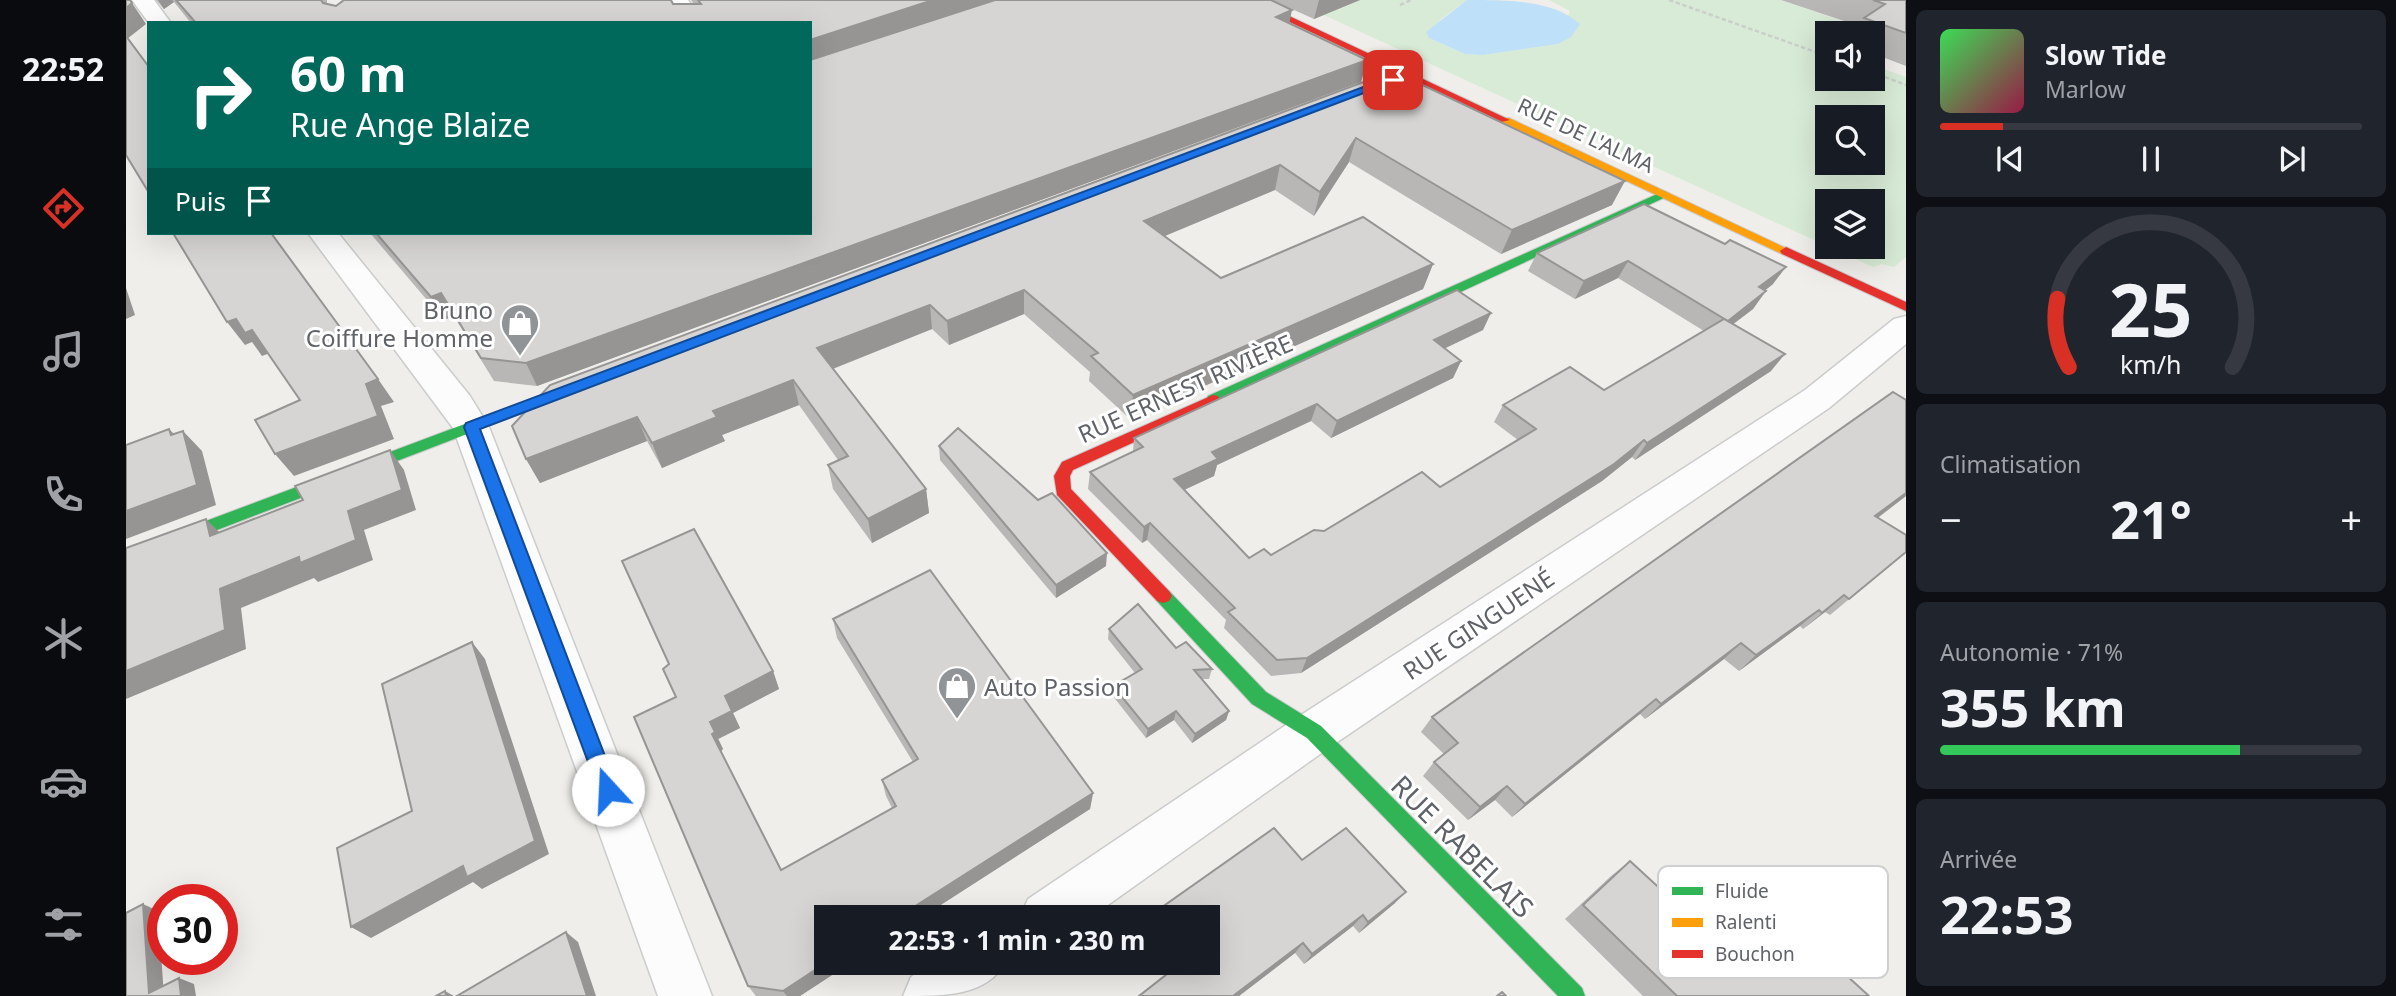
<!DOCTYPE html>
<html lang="fr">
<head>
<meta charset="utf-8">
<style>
	:root { --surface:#171b24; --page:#20242c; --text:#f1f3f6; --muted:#9ea1a6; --line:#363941; --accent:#d93025 }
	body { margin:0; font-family:"Noto Sans",sans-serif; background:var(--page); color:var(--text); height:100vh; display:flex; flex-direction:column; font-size:26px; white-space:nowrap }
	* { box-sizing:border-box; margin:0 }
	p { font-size:23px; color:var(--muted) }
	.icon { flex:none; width:38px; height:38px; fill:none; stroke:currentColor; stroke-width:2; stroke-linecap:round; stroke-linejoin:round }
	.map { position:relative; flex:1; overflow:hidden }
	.panel { display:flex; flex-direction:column; gap:10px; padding:10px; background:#0d0f14; width:490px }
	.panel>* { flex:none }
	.top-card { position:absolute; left:21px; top:21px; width:665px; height:214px; border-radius:0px; box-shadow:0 7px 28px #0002; background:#00695c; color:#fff; overflow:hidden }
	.controls { position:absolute; left:1689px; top:21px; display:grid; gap:14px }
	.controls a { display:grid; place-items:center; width:70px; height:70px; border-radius:0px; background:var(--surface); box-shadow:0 7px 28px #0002; font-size:35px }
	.speed { position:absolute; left:21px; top:884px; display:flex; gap:14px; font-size:35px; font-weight:700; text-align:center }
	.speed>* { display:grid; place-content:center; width:91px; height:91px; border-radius:50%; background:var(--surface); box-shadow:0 7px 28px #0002; line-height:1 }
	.speed .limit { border:10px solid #d22; background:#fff; color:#111 }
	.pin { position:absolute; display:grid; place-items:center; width:60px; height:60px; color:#fff; margin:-30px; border-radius:14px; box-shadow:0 4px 10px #0006 }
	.me { position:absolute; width:77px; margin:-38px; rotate:340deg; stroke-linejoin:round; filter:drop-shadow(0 0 5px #0008) }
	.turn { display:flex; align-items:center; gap:24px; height:147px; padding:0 28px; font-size:32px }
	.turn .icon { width:91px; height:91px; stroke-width:2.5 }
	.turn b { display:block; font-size:49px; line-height:60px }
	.then { display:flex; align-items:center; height:66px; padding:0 28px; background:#0003; gap:14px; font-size:26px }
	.big { font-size:52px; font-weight:700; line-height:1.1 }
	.panel .widget { flex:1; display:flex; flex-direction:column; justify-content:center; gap:10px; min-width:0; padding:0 24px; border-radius:10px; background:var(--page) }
	.panel .dial { align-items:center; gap:0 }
	.dial svg { height:182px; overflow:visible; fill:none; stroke:var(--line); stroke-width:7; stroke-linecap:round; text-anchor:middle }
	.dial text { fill:var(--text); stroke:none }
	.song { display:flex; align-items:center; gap:21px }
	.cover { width:84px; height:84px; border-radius:10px; background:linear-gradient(135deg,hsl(130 70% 55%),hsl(340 70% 35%)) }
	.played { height:7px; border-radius:4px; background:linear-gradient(90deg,var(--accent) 15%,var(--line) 15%) }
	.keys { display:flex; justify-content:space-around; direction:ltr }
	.heat { display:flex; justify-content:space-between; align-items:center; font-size:38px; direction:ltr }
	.charge { height:10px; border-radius:5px; background:linear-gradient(90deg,#34c759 71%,var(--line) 0) }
	.trip { position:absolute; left:688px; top:905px; width:406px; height:70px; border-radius:0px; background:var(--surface); box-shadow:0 7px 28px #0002; font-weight:700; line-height:70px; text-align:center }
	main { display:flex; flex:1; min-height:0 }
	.tab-bar { display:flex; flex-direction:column; width:126px; justify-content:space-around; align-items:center; background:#090b0e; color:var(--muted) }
	.tab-bar .icon { width:49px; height:49px }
	.tab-bar .on { color:var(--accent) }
	.tab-bar b { font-size:32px; color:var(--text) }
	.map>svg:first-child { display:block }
	.green { fill:#d8ebd6; fill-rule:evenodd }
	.water { fill:#bfe0f9 }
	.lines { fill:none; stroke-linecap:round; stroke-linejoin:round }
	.street-casing { stroke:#cbcccc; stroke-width:3 }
	.fast-casing { stroke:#cacacb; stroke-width:2 }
	.slow-casing { stroke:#cacacb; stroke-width:2 }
	.jam-casing { stroke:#cacacb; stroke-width:2 }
	.path { stroke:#cacfcc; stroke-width:2.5; stroke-dasharray:4.5 2.5; stroke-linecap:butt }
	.street { fill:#fdfcfc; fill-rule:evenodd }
	.fast { fill:#30b455; fill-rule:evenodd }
	.slow { fill:#ff9f0a; fill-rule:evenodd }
	.jam { fill:#e5322d; fill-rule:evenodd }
	.wall { fill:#b8b7b5 }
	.shaded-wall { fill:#969594 }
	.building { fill:#d6d5d3; stroke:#969594; stroke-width:2 }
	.route { fill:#1a73e8; stroke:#114b97; stroke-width:2 }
	.labels { text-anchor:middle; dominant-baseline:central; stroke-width:6; stroke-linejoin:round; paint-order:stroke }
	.far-street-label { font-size:21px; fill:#5f6368; stroke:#fff }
	.poi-label { font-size:24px; fill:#5f6368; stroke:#fff; text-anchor:end }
	.street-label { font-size:24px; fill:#5f6368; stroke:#fff }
	.near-street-label { font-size:28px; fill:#5f6368; stroke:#fff }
	.key { fill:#fff; stroke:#cfd0d2; stroke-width:2 }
	.key-label { font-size:19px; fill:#5f6368 }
</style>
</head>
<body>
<main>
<nav class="tab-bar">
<b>22:52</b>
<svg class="icon on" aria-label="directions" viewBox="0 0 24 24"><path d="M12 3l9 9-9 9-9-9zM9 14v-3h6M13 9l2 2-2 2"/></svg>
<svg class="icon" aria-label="music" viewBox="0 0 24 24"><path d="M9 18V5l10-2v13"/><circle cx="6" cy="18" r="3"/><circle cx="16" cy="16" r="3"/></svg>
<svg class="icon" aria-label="phone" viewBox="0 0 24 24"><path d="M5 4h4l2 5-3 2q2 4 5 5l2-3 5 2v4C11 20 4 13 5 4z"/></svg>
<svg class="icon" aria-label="climate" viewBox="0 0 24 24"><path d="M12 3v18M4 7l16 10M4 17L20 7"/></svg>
<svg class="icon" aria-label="car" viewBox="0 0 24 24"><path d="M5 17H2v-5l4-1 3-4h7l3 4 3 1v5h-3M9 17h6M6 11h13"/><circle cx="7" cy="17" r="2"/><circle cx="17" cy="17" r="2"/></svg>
<svg class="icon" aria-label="filters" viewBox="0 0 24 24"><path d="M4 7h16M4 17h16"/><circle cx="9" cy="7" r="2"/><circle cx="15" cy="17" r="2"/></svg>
</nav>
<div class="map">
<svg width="1780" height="996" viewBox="0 0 1780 996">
	<rect width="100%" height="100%" fill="#efeeea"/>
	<path class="green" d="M1165,0L1211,10L1230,2L1228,0H1341L1315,19L1303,38L1339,54L1357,55L1432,44L1444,11L1423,0H1655L1743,30L1737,33H1701V79H1746L1747,65L1780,77V257L1768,267L1756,264L1747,267L1702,247H1746V201H1701V246ZM1701,117H1746V163H1701Z"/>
	<path class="water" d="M1341,0C1382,0 1427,0 1454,24L1445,37L1432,44L1357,55L1339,54L1303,38L1300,32Z"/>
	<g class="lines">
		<g class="street-casing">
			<g id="street">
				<path d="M6,0H28L45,23H23Z"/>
				<path d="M540,0H562L578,23H555Z"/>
				<path d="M182,233H212L344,396L363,427L586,996H532L327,428Z"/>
				<path d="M1780,316V344L1703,408L1204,747L965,917H894L902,899L1172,717L1679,390L1768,319Z"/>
				<path d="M805,962H880C860,996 820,996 777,996L785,977Z"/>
			</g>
		</g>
		<g class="fast-casing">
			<g id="fast">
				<path d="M1538,191L1544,194L1542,196L1092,404L1087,405L1080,400L1082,396Z"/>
				<path d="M456,380L463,385L461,388L0,565V551Z"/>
				<path d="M1037,589L1043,591L1140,692L1195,726L1456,988L1459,996H1432L1181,738L1126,704L1031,601L1028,596L1031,591Z"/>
			</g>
		</g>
		<g class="slow-casing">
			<path id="slow" d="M1375,118H1383L1666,251L1660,255L1656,254L1375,122Z"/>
		</g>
		<g class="jam-casing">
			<g id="jam">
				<path d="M1117,0H1129L1384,120L1375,122Z"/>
				<path d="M1660,247L1780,302V311L1656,254L1654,251Z"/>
				<path d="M1087,395L1092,396L1094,400L1092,404L947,470L944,476L945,489L1043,591L1046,596L1043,601L1037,603L1031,601L931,495L928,476L936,462Z"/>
			</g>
		</g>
		<g class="path">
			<path d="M1543,0L1701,56"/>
			<path d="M1274,5L1285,0"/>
			<path d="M1746,72L1780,85"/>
		</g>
		<use href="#street" class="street"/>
		<use href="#fast" class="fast"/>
		<use href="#slow" class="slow"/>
		<use href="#jam" class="jam"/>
	</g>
	<g class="wall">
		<path d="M30,0H201V4L210,6L568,4L565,0H1145L1164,23L1241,60L1235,82L411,386L368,381L328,316L318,320L244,233H684V23H65L48,2L38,9Z"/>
		<path d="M1146,0H1234L1188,19Z"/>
		<path d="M1655,0H1780V66L1746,53V33H1728L1733,26Z"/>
		<path d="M1267,71L1486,205L1375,254L1223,162L1188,216L1149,190L1038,236L1095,278L1307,264L1297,289L1004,419L963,381L964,372L898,314L823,345L806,329L707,369L800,489L803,513L746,543L707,489L702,465L712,460L673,405L596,435L599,441L536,468L521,441L414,483L400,459Z"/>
		<path d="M1518,204L1647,284L1639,290L1627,309L1607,324L1645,371L1509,460L1506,457L1476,481L1175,673L1145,676L1098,628L1100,620L1021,540L1016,543L962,489L964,472L1007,452L1008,438L1357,330L1319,348L1335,361L1327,378L1205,438L1185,421L1091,465L1088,476L1058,490L1123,558L1145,555L1198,531L1314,487L1392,440L1368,422L1377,405L1478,390L1578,331L1492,278L1449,299L1402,271L1411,253Z"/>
		<path d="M813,446L912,500L980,566L930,598L814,460Z"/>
		<path d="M1780,496L1752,518L1780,552L1704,615L1699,612L1677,629L1674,626L1613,671L1598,659L1519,719L1514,714L1386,817L1369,800L1342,820L1297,776L1308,762L1318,754L1295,732L1306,717Z"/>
		<path d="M707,619L967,793L964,809L796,917H700V962H726L674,996H630L622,986L550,697L543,664L647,671L653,689L607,713L614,728L592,739L597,749L595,751L655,870L766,808L760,796L756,780L787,762L711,638Z"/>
		<path d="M983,629L1050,648L1086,669L1083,679H1076L1103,711L1100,720L1066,743L1048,720L1020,738L986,695L987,686L1009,673L982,639Z"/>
		<path d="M1176,860L1269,903L1233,933L1227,926L1178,964L1169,953L1113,996H1013L1042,973L1035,962H1082Z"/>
		<path d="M1504,861L1575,927L1613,892L1637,878L1709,965L1743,996H1517L1439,919L1485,876Z"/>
	</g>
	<g class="shaded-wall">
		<path d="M32,0H46L48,2L38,9Z"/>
		<path d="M807,0H869L684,63V40Z"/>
		<path d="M1193,0H1234L1188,19Z"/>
		<path d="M6,3L20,24L1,39L0,37V8Z"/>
		<path d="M1166,10L1162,30L1150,17Z"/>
		<path d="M1241,60L1235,82L411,386L400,363Z"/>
		<path d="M1230,138L1223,162L1188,216L1194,192Z"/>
		<path d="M1154,165L1149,190L1015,246L1018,221Z"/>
		<path d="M1499,181L1486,205L1375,254L1386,230Z"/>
		<path d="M1502,261L1492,278L1449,299L1458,281Z"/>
		<path d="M1307,264L1297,289L1004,419L1007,395Z"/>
		<path d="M1660,267L1647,284L1621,305L1633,287Z"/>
		<path d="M0,288L9,315L0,319Z"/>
		<path d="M898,290V314L823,345L821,321Z"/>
		<path d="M1640,291L1627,309L1589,338L1602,321Z"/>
		<path d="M315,293L328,316L318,320L305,297Z"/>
		<path d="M804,305L806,329L696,373L691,348Z"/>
		<path d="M1365,313L1357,330L1301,357L1308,340Z"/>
		<path d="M110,319L126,330L144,353L136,356L126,342L119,345L101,322Z"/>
		<path d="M1659,354L1645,371L1509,460L1521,443Z"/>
		<path d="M1335,361L1327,378L1205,438L1211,421Z"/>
		<path d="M252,379L268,402L255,406L268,439L168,476L149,454L240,384Z"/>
		<path d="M667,380L673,405L596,435L599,441L536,468L526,443L587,411Z"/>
		<path d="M1191,404L1185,421L1091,465L1088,476L1045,496L1048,479L1086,452Z"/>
		<path d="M511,417L521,441L414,483L400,459Z"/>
		<path d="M43,429L62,448L57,431L76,451L90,505L0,539V511L45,435Z"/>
		<path d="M1518,440L1506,457L1476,481L1175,673L1181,658Z"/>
		<path d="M264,450L278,470L290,510L238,530L247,560L192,582L188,578L115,608L120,649L0,699V671L94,589L222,511Z"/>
		<path d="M800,489L803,513L746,543L742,519Z"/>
		<path d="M1780,493V496L1731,533L1749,516Z"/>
		<path d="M80,519L100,539L84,536Z"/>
		<path d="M1024,523L1021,540L1016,543L1018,527Z"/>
		<path d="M981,553L980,566L930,598V585Z"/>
		<path d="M1718,595L1699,612L1677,629L1696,613Z"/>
		<path d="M1693,610L1674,626L1613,671L1630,655Z"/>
		<path d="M346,642L359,659L423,854L356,889L347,882L245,938L225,927L337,866Z"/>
		<path d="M1615,643L1598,659L1519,719L1535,704Z"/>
		<path d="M647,671L653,689L607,713L614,728L592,739L584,722L599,696Z"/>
		<path d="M1530,699L1514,714L1386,817L1399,804Z"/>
		<path d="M1050,711L1048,720L1020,738L1022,729Z"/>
		<path d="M1103,711L1100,720L1066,743L1069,734Z"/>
		<path d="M589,732L597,749L595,751L586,734Z"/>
		<path d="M1381,786L1369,800L1342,820L1354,807Z"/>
		<path d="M967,793L964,809L796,917H772Z"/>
		<path d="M1280,892L1269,903L1233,933L1242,922Z"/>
		<path d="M17,904L32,911L38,996L23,993Z"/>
		<path d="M1237,915L1227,926L1178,964L1186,954Z"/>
		<path d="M440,932L452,942L470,996H461Z"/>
		<path d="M1177,943L1169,953L1113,996H1107Z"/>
		<path d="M701,962H726L674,996H661L657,991Z"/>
		<path d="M53,978L68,984L70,996H55Z"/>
		<path d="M319,991L328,996H320Z"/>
	</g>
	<g class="building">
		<path d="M0,0H4L6,3L0,8Z"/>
		<path d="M50,0H195L197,3L210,6L218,0H545L547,4H575L572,0H807L684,40V23H70Z"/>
		<path d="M869,0H1145L1166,10L1150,17L1241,60L400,363L355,358L315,293L305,297L250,233H684V60Z"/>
		<path d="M1747,0H1780V33L1738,18L1759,4Z"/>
		<path d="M0,36L23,67V193L0,155Z"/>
		<path d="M1267,71L1499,181L1386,230L1230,138L1194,192L1154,165L1018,221L1095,278L1237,217L1307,264L1007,395L965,356L972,353L898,290L821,321L804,305L691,348L800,489L742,519L702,465L722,456L667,380L587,411L591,417L526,443L511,417L400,459L386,426L424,385Z"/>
		<path d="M1518,204L1599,244L1604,240L1660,267L1633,287L1640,291L1602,321L1502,261L1458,281L1411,253Z"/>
		<path d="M47,233H145L252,379L240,384L252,416L149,454L129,420L174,400L126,330L119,333L110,319L101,322Z"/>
		<path d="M1331,290L1365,313L1308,340L1335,361L1211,421L1191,404L1086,452L1092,459L1048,479L1123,558L1138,549L1145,555L1188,530L1198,531L1296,472L1314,487L1410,429L1377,405L1444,367L1478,390L1598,319L1659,354L1521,443L1518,440L1488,464L1181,658L1151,660L1102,612L1109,608L1024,523L1018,527L964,472L1017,447L1008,438Z"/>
		<path d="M1767,392L1780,400V493L1749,516L1780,535V552L1723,599L1718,595L1696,613L1693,610L1630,655L1615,643L1535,704L1530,699L1399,804L1381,786L1354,807L1308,762L1332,743L1306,717Z"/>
		<path d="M832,428L912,500L926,493L981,553L930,585L813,446Z"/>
		<path d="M43,429L45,435L57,431L71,485L0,511V445Z"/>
		<path d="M264,450L276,490L222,511L230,540L174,563L173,557L94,589L99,630L0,671V548L80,519L84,536L177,500L169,486Z"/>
		<path d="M568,529L647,671L599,696L606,711L584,722L589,732L586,734L655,870L770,806L756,780L792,759L707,619L804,570L967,793L772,917H700V962H701L657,991L622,986L508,717L550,697L537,669L543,664L496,561Z"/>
		<path d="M1012,604L1050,648L1060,642L1086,669L1068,670L1103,711L1069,734L1050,711L1022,729L987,686L1016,669L983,629Z"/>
		<path d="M346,642L409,841L341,877L337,866L225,927L211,848L286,811L256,684Z"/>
		<path d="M1148,828L1176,860L1220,828L1280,892L1242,922L1237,915L1186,954L1177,943L1107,996H1013L1050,967L1047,962H1082V917H1022Z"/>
		<path d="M1504,861L1580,931L1637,878L1721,954L1709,965L1743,996H1551L1457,905Z"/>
		<path d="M17,904L23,993L53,978L55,996H0V913Z"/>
		<path d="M440,932L461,996H331Z"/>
		<path d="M319,991L320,996H310Z"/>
		<path d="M1376,992L1380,996H1371Z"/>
	</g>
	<path class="route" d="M1264,77L1272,80L354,429L492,790L489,797L482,799L475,797L338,427L340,423Z"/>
	<defs>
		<g id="shop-pin" transform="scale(2.0125)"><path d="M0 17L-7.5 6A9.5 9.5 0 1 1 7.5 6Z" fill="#919496" stroke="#fff"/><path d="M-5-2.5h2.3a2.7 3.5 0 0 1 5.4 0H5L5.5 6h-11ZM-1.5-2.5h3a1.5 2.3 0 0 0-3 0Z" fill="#fff"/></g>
	</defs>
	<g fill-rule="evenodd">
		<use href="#shop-pin" x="394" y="323"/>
		<use href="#shop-pin" x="831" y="686"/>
	</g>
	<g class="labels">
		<g class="far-street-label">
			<text transform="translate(1460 135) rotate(25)">RUE DE L'ALMA</text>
		</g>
		<g class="poi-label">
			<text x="367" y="309">Bruno<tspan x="367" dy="28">Coiffure Homme</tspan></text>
			<text x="858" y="686" text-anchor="start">Auto Passion</text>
		</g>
		<g class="street-label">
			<text transform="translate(1059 388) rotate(-24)">RUE ERNEST RIVIÈRE</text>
			<text transform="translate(1352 624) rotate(-34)">RUE GINGUENÉ</text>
		</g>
		<g class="near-street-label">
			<text transform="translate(1337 846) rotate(45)">RUE RABELAIS</text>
		</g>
	</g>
	<rect x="1532" y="866" width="230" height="112" rx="10" class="key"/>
	<rect x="1546" y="887" width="31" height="8" fill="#30b455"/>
	<rect x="1546" y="918" width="31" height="9" fill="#ff9f0a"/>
	<rect x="1546" y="950" width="31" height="8" fill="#e5322d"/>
	<g class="key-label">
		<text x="1589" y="898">Fluide</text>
		<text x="1589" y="929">Ralenti</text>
		<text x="1589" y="961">Bouchon</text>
	</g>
</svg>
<div class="controls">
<a><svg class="icon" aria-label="sound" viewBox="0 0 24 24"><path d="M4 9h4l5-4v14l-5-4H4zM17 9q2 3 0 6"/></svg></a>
<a><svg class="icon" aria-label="search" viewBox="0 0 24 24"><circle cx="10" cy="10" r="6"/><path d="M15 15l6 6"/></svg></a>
<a><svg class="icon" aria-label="layers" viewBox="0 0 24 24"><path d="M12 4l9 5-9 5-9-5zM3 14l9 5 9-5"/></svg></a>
</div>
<div class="speed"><div class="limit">30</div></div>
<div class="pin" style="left:1267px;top:80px;background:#d93025"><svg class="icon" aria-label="arrive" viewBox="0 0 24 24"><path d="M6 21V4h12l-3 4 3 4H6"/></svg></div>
<svg class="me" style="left:482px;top:790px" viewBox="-20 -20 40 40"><circle r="19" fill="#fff"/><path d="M0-13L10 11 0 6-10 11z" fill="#1a73e8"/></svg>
<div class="trip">22:53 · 1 min · 230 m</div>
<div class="top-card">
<div class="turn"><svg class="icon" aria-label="right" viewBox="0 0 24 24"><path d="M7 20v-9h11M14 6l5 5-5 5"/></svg><div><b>60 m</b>Rue Ange Blaize</div></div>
<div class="then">Puis<svg class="icon" aria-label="arrive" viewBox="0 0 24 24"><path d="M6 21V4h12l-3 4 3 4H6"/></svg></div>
</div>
</div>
<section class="panel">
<div class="widget">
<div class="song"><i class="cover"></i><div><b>Slow Tide</b><p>Marlow</p></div></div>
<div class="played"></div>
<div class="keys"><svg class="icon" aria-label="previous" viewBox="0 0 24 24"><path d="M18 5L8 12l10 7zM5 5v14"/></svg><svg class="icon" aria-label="pause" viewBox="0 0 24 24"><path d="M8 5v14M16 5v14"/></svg><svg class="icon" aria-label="next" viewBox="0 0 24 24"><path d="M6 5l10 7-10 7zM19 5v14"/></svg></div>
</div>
<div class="widget dial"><svg viewBox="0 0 100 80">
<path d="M14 69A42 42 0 1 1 86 69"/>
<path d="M14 69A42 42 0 0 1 9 39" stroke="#d93025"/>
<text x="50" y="56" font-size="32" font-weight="700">25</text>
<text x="50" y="72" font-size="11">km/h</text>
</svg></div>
<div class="widget"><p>Climatisation</p>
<div class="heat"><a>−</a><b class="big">21°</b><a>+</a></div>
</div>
<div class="widget"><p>Autonomie · 71%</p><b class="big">355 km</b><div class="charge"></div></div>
<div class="widget"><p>Arrivée</p><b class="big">22:53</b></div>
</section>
</main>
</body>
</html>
